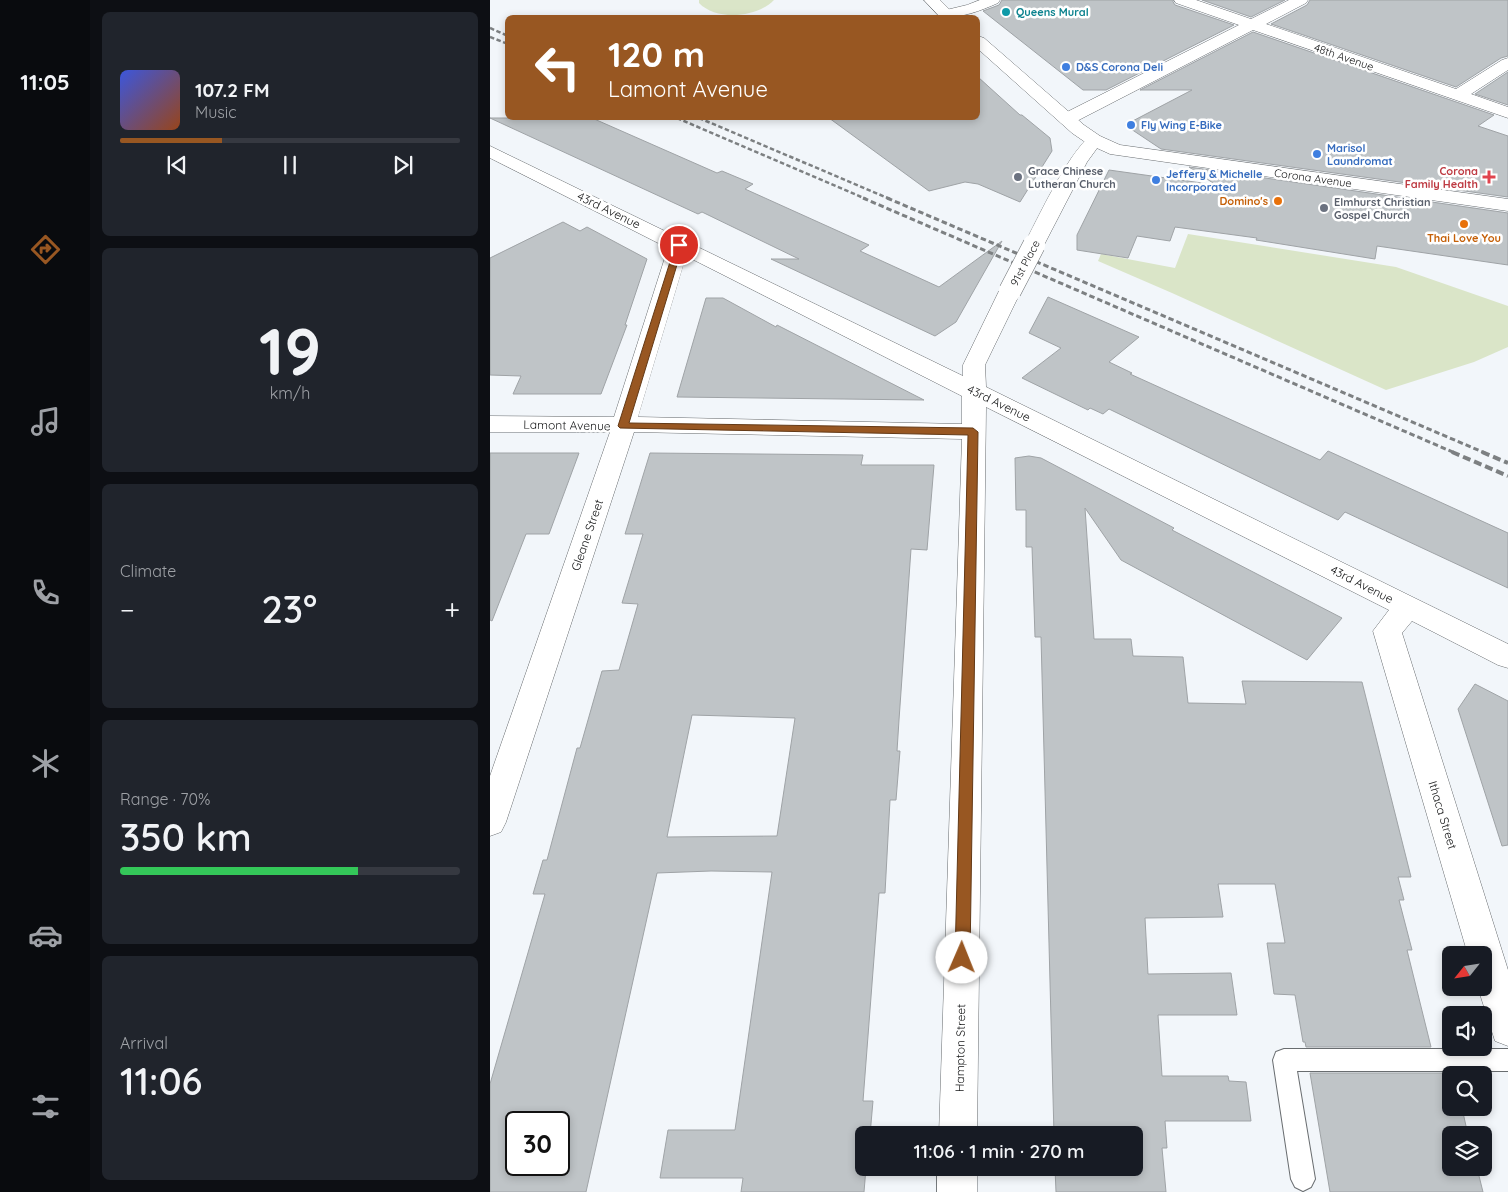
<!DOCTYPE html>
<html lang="en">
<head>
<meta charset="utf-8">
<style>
	:root { --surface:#171b24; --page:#20242c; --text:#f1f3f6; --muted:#9ea1a6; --line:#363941; --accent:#985722 }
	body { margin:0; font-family:Quicksand,sans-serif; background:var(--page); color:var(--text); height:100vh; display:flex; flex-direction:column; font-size:19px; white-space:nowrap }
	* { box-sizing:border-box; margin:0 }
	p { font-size:16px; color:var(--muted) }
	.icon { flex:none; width:28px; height:28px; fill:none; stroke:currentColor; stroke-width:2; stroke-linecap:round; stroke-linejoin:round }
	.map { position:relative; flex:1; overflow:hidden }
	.drawer { display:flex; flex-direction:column; gap:12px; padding:12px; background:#0d0f14; width:400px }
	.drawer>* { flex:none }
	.guide { position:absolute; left:15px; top:15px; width:475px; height:105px; border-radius:8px; box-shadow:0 2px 8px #0003; background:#985722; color:#fff; overflow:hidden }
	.needle { width:32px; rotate:240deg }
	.buttons { position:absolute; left:952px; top:946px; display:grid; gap:10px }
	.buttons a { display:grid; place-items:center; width:50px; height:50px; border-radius:8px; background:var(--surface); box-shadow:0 2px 8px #0003; font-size:25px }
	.speed { position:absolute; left:15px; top:1111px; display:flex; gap:10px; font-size:25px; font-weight:700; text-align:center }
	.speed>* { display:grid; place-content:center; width:65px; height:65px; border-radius:50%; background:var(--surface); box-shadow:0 2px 8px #0003; line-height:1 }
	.speed .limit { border:2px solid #111; border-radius:8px; background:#fff; color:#111 }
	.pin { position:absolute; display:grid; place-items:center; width:42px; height:42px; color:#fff; margin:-21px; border:2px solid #fff; border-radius:50%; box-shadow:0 1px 5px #0007 }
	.me { position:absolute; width:55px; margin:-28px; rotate:1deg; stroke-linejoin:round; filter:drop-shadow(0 0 4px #0008) }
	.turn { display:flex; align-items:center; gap:18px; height:105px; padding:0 20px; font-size:22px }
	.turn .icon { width:65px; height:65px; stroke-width:2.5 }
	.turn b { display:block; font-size:35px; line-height:42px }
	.big { font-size:38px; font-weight:600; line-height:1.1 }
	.drawer .card { flex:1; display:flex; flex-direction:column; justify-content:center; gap:8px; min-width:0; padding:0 18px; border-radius:8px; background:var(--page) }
	.drawer .dial { align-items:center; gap:0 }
	.dial b { font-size:65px; line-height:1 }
	.song { display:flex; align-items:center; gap:15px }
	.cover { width:60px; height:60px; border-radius:8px; background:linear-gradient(135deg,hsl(230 70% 55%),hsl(20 70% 35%)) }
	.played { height:5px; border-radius:2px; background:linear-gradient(90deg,var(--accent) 30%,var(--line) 30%) }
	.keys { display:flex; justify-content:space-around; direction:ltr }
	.heat { display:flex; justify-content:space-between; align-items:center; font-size:28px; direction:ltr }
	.charge { height:8px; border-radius:4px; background:linear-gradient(90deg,#34c759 70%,var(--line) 0) }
	.trip { position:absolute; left:365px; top:1126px; width:288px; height:50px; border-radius:8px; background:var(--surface); box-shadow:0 2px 8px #0003; font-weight:600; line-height:50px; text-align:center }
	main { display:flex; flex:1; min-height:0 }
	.tab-bar { display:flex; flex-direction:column; width:90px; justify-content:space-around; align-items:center; background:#090b0e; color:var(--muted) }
	.tab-bar .icon { width:35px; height:35px }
	.tab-bar .on { color:var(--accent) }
	.tab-bar b { font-size:22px; color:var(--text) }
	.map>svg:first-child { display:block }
	.green { fill:#dae5c8 }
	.building { fill:#bfc4c7; stroke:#9fa3a6; fill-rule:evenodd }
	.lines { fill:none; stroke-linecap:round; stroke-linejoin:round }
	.service-casing { stroke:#696d70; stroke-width:2 }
	.minor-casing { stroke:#696d70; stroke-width:1 }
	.tertiary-casing { stroke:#696d70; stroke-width:1 }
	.service { fill:#fff; fill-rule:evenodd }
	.minor { fill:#fff; fill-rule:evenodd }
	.tertiary { fill:#fff; fill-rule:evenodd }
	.rail-far2 { stroke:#7d8082; stroke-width:2.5; stroke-dasharray:4.5 2.5; stroke-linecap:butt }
	.rail-far1 { stroke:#7d8082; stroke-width:3; stroke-dasharray:5.5 3; stroke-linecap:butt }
	.rail { stroke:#7d8082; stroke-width:4; stroke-dasharray:8 4; stroke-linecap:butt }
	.minor-bridge-casing { stroke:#696d70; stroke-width:23; stroke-linecap:butt }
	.minor-bridge { stroke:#fff; stroke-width:22 }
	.route { fill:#985722; stroke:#633916 }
	.culture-dot { fill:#0f9aa8; stroke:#fff; stroke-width:2 }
	.shop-dot { fill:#3f7fe0; stroke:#fff; stroke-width:2 }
	.worship-dot { fill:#6b7280; stroke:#fff; stroke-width:2 }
	.health-dot { fill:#e0444e; stroke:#fff; stroke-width:2 }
	.food-dot { fill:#e8710a; stroke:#fff; stroke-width:2 }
	.labels { text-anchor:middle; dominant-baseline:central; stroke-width:5; stroke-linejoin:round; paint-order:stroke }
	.far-culture-label { font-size:11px; font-weight:bold; fill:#0d838f; stroke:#fff; text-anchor:start }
	.far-street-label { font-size:11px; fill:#131415; stroke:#fff }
	.far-shop-label { font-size:11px; font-weight:bold; fill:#366cbe; stroke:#fff; text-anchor:start }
	.far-worship-label { font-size:11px; font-weight:bold; fill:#5b616d; stroke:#fff; text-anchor:start }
	.far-health-label { font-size:11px; font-weight:bold; fill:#be3a42; stroke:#fff; text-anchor:end }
	.far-food-label { font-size:11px; font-weight:bold; fill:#c56008; stroke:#fff; text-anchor:end }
	.street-label { font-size:12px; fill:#131415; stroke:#fff }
</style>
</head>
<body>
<main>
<nav class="tab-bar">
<b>11:05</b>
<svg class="icon on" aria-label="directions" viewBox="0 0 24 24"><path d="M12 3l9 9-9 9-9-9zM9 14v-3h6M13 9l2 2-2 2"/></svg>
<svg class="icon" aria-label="music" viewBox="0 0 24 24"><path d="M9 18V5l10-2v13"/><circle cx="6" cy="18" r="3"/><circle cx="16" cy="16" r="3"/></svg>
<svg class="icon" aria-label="phone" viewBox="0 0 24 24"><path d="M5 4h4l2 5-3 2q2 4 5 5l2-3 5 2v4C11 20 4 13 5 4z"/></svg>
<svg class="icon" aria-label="climate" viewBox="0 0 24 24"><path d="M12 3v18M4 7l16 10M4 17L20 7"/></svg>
<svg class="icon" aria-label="car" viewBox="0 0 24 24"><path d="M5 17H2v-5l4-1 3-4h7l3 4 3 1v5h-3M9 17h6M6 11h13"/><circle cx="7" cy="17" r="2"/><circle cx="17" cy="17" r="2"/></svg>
<svg class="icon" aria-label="filters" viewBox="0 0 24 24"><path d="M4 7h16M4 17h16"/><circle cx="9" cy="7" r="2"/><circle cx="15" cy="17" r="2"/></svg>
</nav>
<section class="drawer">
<div class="card">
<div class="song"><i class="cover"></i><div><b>107.2 FM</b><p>Music</p></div></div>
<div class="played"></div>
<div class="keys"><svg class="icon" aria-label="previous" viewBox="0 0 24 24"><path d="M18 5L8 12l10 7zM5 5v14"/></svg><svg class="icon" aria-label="pause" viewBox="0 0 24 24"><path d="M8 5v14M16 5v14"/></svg><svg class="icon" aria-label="next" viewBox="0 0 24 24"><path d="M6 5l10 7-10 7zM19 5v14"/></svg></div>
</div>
<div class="card dial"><b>19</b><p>km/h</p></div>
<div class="card"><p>Climate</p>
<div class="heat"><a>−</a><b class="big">23°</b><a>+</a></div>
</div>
<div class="card"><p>Range · 70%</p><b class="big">350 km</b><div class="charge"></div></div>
<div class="card"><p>Arrival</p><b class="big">11:06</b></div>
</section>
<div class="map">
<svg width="1018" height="1192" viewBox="0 0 1018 1192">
	<rect width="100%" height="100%" fill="#f2f6fa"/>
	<g class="green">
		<path d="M209,0H284C267,18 226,21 209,3Z"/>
		<path d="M698,234L906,267L1018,306V347L984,362L896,390L682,293L608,261L611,254L685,268Z"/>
	</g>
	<g class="building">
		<path d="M512,0H682L685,5L744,25L616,90H593L493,11L509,5Z"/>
		<path d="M712,0H795L761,17Z"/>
		<path d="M820,0H1018V56L1011,58L966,87L781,24L817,5Z"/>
		<path d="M763,32L1004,115L988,126L1018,136V197L671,149L635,125L702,90H650Z"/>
		<path d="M1018,72V105L985,94Z"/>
		<path d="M488,77L530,115H532L560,138L562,151L530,202L488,184L475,182L439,191L339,118H488Z"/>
		<path d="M0,118H102L227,173L232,171L263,184L255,189L379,245L370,251L449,287L512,241L466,322L445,336L281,259H309L212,212L208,214Z"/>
		<path d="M699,167L1018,213V265L887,246L885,259L766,240L767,238L685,227L680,241L647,236L638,258L587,250V235L619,170L726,185Z"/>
		<path d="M73,222L90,231L97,227L157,259L135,325H137L111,394H23L31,376L0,375V258Z"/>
		<path d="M558,297L649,337L619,362L642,373L640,374L830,460L838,451L1018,533V588L855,512L848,520L619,409L613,414L600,408L598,410L532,378L571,348L539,333Z"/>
		<path d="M216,298H233L286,327L287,325L434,400L187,397Z"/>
		<path d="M0,453H89L59,534H36L2,621L0,620Z"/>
		<path d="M160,453L373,455L371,465H444L437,550L421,549L409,720L407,751H410L406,800H400L395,893H389L373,1101H383L380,1135H374V1168H376L374,1192H251L253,1178H170L178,1130H245L282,872L221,871L167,873L96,1192H0V1084L55,894H43L53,860H57L87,748H90L112,671L129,670L148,604L132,603L153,534H135ZM202,715L305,718L287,836L177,837ZM26,1122H69V1165H26Z"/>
		<path d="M539,456L551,458L684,528L682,530L852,618L817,660L631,560L595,508L604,639H641L643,656L693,657L698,703L756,704L752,681L872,682L921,877H908L914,900H909L922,950H917L941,1047H816L815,1042H813L805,995L784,994L777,943H795L785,884H728L733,917L655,918L658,974L741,973L747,1015H668L672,1076H738L739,1081L756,1082L761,1121H675L677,1148H672L676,1192H566L565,1168H644V1135H564L551,637H545L542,547H536V510H526L525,458Z"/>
		<path d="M985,684L1018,701V845L1012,846L968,709Z"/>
		<path d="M820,1073H963L964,1075H961V1108H972L978,1135H961V1168H987L993,1192H840Z"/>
	</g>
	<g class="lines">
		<g class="service-casing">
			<path id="service" d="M794,1049H1018V1071H807L825,1179L821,1187L813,1191L805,1187L801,1179L783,1060L786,1052Z"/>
		</g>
		<g class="minor-casing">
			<g id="minor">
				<path d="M490,0H510L508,3C490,11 472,18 452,17L449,14L452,11L477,5Z"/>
				<path d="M684,0H706L761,19L799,0H818L816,3L776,24L966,89L1012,60L1018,58V70L981,94L1018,107V118L763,30L583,123L577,124L571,123L568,119L571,115L749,25L686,3Z"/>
				<path d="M604,135L610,136L613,140L597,162L554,245L551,249L544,251L537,249L534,245C545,224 584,140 604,135Z"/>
				<path d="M0,146L473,376V365L509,291L513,287L520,285L527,287L531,291L495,365L496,387L1018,644V668L1008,665L922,621L912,633L1018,970V1046L1005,1041L988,988H994V955H978L883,631L899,610L496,407L487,1135H449L472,439L144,432L16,822L11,832L0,836V776L120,432H0V416L124,417L178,248L0,158ZM196,256L472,396V424L148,417Z"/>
				<rect x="447" y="1168" width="40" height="24"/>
			</g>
		</g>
		<g class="tertiary-casing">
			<g id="tertiary">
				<path d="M434,0H450L468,18H451Z"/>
				<path d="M488,36L494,38L594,125L610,136L630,145L1018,199V211L620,154L598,144L582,133L488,49Z"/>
			</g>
		</g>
		<use href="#service" class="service"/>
		<use href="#minor" class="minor"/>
		<use href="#tertiary" class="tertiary"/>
		<g class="rail-far2">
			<path d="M0,28L18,36"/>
			<path d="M0,37L18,44"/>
			<path d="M187,118L376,199"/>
			<path d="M209,118L400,199"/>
		</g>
		<g class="rail-far1">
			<path d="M373,198L965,453"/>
			<path d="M397,198L995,453"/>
		</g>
		<g class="rail">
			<path d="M962,452L1018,476"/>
			<path d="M992,452L1018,463"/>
		</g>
		<g class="minor-bridge-casing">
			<path id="minor-bridge" d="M520,291L544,245"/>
		</g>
		<use href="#minor-bridge" class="minor-bridge"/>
	</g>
	<path class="route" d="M186,243L193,245L139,423L483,428L488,432L480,958L477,963L472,965L467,963L465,958L478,435L130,428L128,426Z"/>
	<circle class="culture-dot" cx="516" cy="12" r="5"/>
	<g class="shop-dot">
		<circle cx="576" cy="67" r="5"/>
		<circle cx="641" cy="125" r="5"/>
		<circle cx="827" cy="154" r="5"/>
		<circle cx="666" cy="180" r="5"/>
	</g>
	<g class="worship-dot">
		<circle cx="528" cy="177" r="5"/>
		<circle cx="834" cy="208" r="5"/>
	</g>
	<path class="health-dot" d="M996.5 169.5h5v5h5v5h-5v5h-5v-5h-5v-5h5z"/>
	<g class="food-dot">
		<circle cx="788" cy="201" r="5"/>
		<circle cx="974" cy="224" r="5"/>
	</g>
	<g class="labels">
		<g class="far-culture-label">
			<text x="526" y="12">Queens Mural</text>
		</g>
		<g class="far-street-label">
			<text transform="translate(854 57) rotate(19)">48th Avenue</text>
			<text transform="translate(823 178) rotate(8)">Corona Avenue</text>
			<text transform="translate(535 263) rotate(-62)">91st Place</text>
		</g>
		<g class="far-shop-label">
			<text x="586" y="67">D&amp;S Corona Deli</text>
			<text x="651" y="125">Fly Wing E-Bike</text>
			<text x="837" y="148">Marisol<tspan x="837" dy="13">Laundromat</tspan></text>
			<text x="676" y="174">Jeffery &amp; Michelle<tspan x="676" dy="13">Incorporated</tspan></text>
		</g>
		<g class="far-worship-label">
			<text x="538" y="171">Grace Chinese<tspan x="538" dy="13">Lutheran Church</tspan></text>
			<text x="844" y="202">Elmhurst Christian<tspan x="844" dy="13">Gospel Church</tspan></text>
		</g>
		<g class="far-health-label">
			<text x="988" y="171">Corona<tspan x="988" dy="13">Family Health</tspan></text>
		</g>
		<g class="far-food-label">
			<text x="778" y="201">Domino's</text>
			<text x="974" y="238" text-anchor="middle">Thai Love You</text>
		</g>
		<g class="street-label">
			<text transform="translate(119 210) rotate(26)">43rd Avenue</text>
			<text transform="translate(509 403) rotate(26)">43rd Avenue</text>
			<text transform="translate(77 425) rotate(1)">Lamont Avenue</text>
			<text transform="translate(97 535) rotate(-71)">Gleane Street</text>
			<text transform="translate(872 584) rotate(27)">43rd Avenue</text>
			<text transform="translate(953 815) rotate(73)">Ithaca Street</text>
			<text transform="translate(470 1048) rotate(-89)">Hampton Street</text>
		</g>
	</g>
</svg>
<div class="buttons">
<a><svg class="needle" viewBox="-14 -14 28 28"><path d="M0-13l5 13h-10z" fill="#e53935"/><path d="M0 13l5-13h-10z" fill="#9ea1a6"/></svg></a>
<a><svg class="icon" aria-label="sound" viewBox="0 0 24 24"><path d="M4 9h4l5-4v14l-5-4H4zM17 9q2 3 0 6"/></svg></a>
<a><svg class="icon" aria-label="search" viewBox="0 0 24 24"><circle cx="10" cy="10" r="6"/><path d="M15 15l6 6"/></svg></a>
<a><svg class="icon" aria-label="layers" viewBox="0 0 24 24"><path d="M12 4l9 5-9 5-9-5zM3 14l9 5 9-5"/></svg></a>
</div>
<div class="speed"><div class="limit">30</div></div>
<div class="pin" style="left:189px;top:245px;background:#d93025"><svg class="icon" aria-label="arrive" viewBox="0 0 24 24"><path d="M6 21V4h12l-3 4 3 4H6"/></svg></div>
<svg class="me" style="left:472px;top:958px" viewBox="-20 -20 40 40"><circle r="19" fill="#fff"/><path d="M0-13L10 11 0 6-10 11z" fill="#985722"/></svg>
<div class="trip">11:06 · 1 min · 270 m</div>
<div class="guide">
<div class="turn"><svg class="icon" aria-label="left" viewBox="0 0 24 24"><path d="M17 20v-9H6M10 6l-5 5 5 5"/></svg><div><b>120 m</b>Lamont Avenue</div></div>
</div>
</div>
</main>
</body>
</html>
